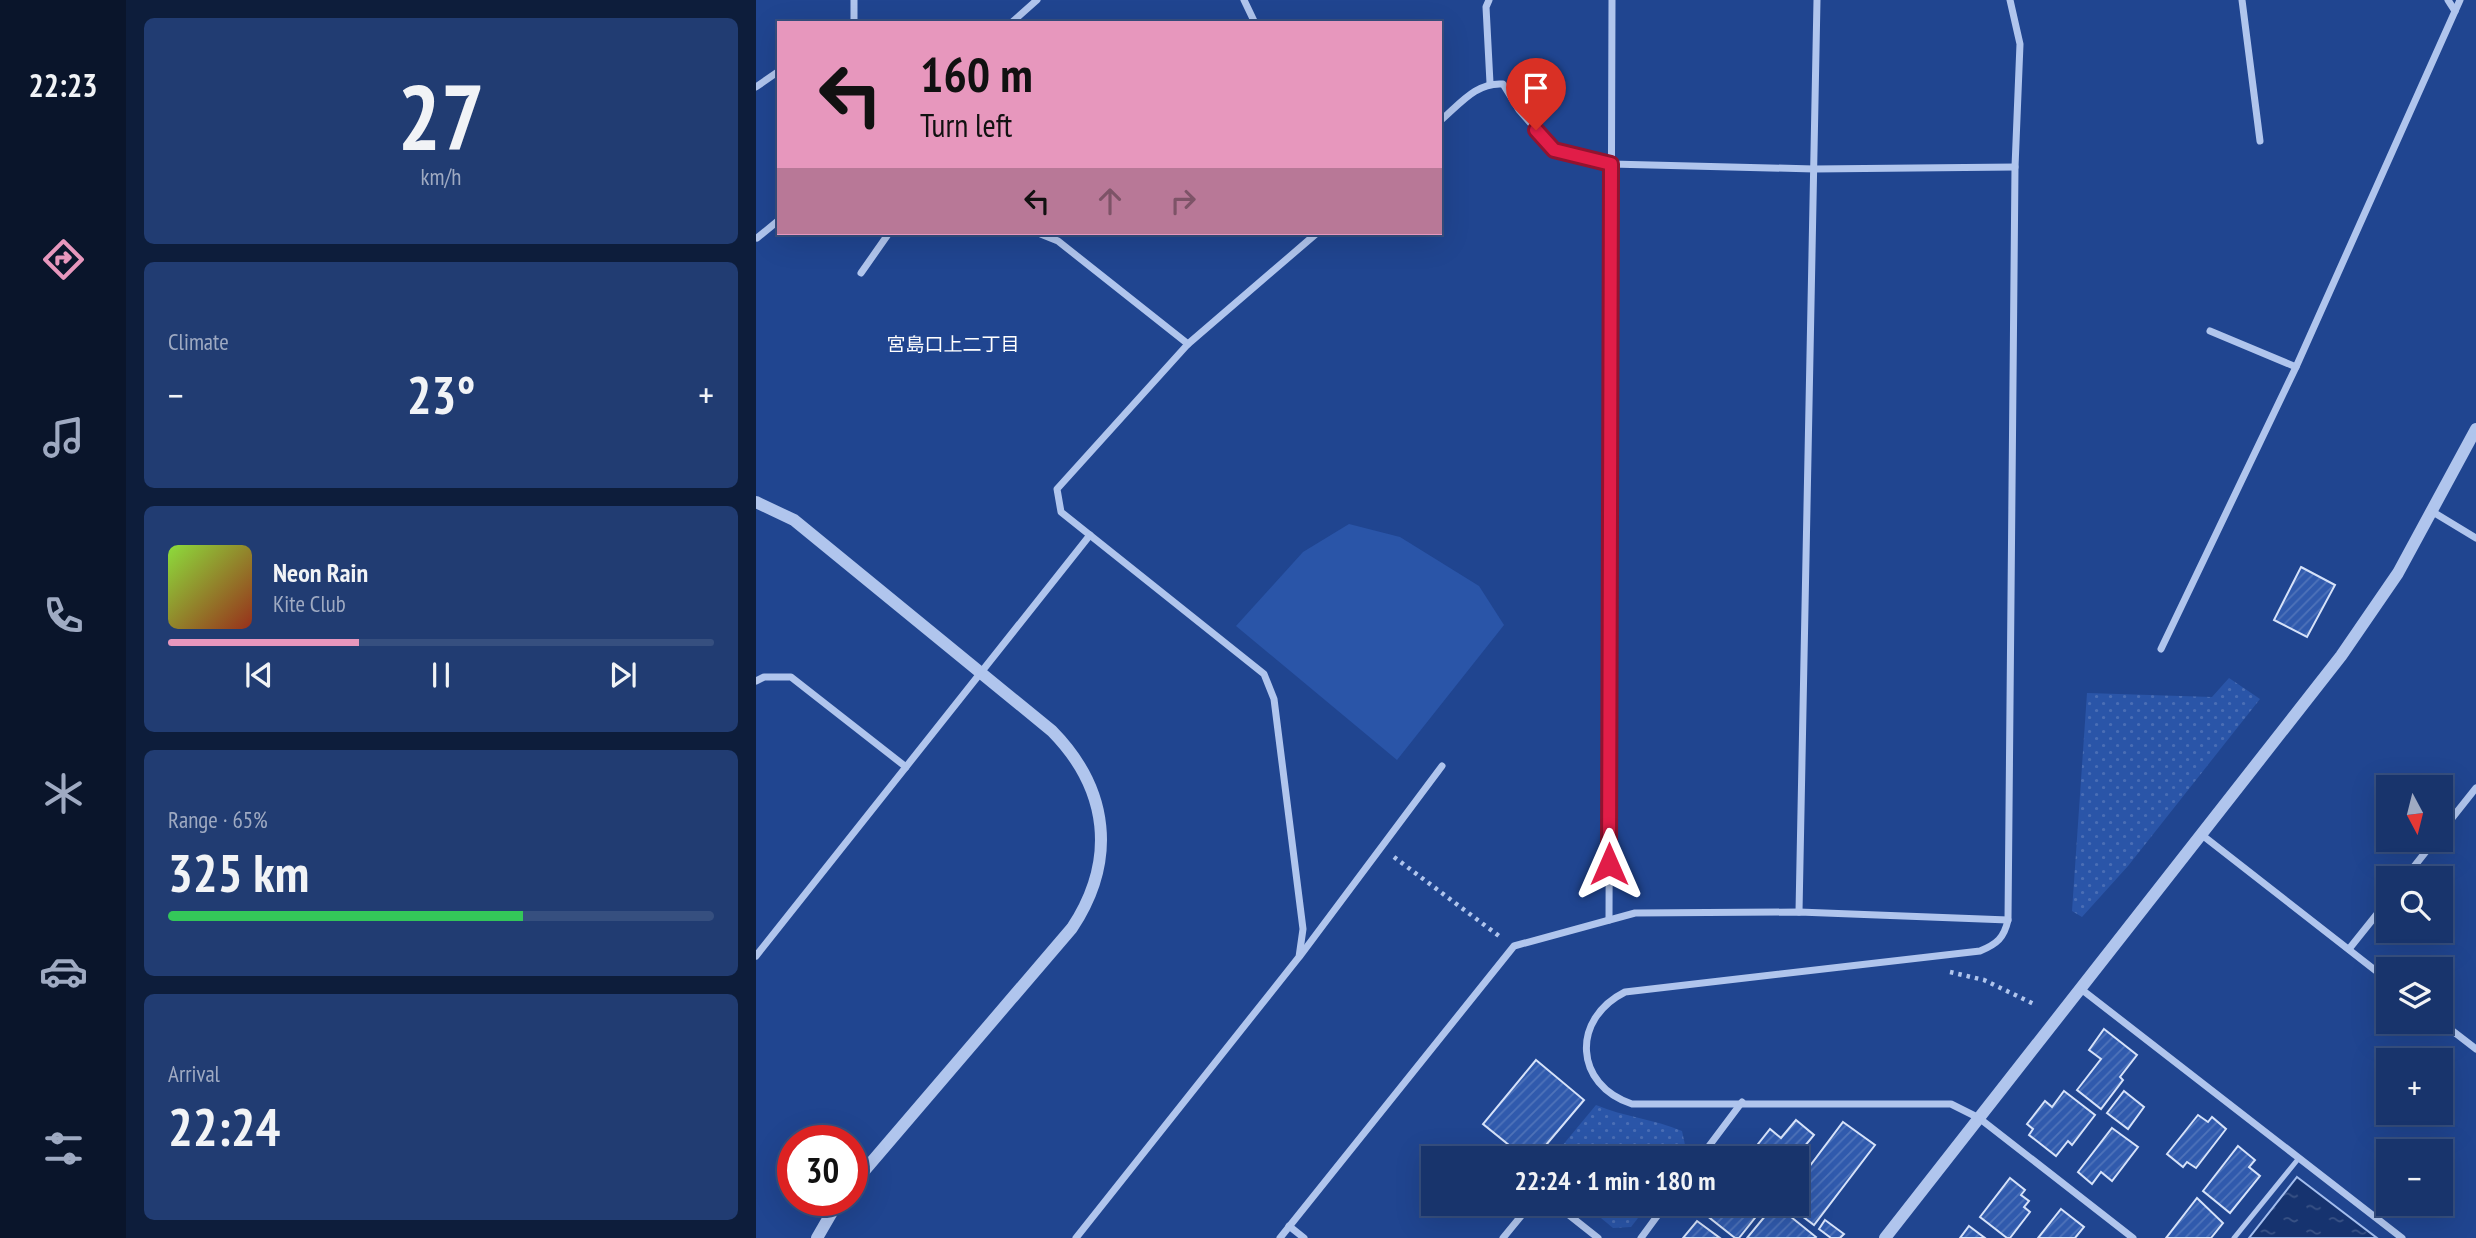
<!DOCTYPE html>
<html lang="en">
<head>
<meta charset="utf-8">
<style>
	:root { --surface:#18346c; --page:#213c72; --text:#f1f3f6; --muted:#9faac2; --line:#364f7f; --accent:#e797bd }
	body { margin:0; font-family:"PT Sans Narrow","Noto Sans JP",sans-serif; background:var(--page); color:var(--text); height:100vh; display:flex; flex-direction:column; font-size:26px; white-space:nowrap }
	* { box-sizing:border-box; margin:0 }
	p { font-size:23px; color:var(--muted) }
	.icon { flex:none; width:38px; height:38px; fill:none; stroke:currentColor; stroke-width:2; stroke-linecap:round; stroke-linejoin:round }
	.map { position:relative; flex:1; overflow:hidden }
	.sheet { display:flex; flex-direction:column; gap:18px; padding:18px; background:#0d1d3b; width:630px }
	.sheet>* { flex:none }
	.guide { position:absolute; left:21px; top:21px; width:665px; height:214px; border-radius:0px; box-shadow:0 7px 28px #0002,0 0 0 2px var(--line); background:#e797bd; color:#111; overflow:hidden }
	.needle { width:46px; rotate:173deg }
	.fabs { position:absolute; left:1620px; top:775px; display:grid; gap:14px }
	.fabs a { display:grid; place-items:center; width:77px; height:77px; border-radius:0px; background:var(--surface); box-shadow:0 7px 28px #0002,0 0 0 2px var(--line); font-size:35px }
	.speed { position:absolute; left:21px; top:1125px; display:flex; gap:14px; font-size:35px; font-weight:700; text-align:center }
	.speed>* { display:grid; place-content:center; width:91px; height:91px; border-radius:50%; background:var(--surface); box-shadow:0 7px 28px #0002,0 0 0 2px var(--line); line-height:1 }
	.speed .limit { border:10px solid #d22; background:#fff; color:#111 }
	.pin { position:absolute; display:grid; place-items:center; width:60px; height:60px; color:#fff; margin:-72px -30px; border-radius:50% 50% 50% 0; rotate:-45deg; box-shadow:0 0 7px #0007 }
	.pin .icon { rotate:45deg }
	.me { position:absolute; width:77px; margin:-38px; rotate:0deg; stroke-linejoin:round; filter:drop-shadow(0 0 5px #0008) }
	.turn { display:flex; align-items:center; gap:24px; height:147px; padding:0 28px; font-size:32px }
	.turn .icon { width:91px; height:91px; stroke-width:2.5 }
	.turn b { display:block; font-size:49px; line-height:60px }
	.lanes { display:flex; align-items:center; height:66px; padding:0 28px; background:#0003; justify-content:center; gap:35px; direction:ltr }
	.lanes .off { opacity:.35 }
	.big { font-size:52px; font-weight:700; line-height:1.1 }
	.sheet .widget { flex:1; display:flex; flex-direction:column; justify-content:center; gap:10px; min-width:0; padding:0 24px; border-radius:10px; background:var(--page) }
	.sheet .dial { align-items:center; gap:0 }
	.dial b { font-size:91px; line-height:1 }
	.song { display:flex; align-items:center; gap:21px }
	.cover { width:84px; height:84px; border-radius:10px; background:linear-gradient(135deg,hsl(90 70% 55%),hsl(10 70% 35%)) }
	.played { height:7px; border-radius:4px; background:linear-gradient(90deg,var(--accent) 35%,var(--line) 35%) }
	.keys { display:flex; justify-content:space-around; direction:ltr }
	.heat { display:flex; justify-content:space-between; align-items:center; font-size:38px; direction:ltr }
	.charge { height:10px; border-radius:5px; background:linear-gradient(90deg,#34c759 65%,var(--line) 0) }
	.trip { position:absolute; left:665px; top:1146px; width:388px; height:70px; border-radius:0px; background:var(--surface); box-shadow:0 7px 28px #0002,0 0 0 2px var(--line); font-weight:700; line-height:70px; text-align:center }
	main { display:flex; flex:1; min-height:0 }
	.dock { display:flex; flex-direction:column; width:126px; justify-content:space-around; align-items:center; background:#0a152b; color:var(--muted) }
	.dock .icon { width:49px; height:49px }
	.dock .selected { color:var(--accent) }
	.dock b { font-size:32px; color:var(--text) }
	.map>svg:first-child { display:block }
	.grass { fill:url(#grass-dots) }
	.pitch { fill:#2a55a8 }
	.water { fill:url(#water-ripples); stroke:#a4beee; stroke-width:2 }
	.building { fill:url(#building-hatch); stroke:#d6e2f9; stroke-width:2 }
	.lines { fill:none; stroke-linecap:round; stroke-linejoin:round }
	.path { stroke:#b0c5ed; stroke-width:4.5; stroke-dasharray:3.5 5; stroke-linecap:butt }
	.service { stroke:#b0c5ed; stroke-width:5 }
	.minor { stroke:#b0c5ed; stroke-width:7 }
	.tertiary { stroke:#b0c5ed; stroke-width:12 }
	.route-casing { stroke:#92132f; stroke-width:18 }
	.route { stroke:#e11d48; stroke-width:12 }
	.labels { text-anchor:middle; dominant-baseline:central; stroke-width:7; stroke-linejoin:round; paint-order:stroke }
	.neighbourhood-label { font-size:19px; fill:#fff; stroke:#204590 }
</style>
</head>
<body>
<main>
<nav class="dock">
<b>22:23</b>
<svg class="icon selected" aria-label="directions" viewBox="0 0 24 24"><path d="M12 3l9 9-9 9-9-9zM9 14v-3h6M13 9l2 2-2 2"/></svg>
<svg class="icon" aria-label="music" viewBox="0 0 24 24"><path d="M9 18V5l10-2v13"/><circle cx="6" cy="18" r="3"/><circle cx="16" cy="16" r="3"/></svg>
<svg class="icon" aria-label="phone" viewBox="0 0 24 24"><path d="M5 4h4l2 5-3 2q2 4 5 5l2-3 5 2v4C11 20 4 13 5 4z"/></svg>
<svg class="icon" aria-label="climate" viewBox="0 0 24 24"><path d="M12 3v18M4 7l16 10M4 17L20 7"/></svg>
<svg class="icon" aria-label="car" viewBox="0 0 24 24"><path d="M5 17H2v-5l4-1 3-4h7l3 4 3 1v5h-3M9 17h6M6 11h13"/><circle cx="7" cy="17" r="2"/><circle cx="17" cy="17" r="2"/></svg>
<svg class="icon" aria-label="filters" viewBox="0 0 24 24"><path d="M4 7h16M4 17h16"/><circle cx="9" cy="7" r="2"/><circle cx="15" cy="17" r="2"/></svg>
</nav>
<section class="sheet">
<div class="widget dial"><b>27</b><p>km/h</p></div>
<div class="widget"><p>Climate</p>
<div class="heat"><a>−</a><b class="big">23°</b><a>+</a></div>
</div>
<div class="widget">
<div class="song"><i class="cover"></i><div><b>Neon Rain</b><p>Kite Club</p></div></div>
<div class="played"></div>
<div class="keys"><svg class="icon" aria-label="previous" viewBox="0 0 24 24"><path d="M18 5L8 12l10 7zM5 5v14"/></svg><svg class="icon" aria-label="pause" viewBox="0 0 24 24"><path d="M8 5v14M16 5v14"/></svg><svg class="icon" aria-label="next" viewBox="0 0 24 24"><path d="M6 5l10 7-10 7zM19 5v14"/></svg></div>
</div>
<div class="widget"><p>Range · 65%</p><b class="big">325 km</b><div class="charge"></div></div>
<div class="widget"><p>Arrival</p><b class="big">22:24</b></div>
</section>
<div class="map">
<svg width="1720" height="1238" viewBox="0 0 1720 1238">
	<defs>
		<pattern id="grass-dots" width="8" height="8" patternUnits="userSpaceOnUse" patternTransform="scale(1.75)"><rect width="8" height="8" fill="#2a55a8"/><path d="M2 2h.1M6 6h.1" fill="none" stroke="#4a6eb5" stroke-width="1.8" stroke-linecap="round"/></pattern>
		<pattern id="water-ripples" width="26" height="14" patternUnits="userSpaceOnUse" patternTransform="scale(1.75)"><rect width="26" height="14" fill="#16336f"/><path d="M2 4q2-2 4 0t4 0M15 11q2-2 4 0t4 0" fill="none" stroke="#395285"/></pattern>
		<pattern id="building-hatch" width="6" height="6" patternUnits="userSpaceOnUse" patternTransform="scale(1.75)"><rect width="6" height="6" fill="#305aad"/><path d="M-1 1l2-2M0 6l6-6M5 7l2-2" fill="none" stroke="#4f73b9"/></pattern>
	</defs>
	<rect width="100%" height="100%" fill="#204590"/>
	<g class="grass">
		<path d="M1473,678L1504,699L1372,866L1326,917L1316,911L1331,693L1456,697Z"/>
		<path d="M840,1105C868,1117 898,1119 926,1131L931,1154L928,1158H796Z"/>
		<path d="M828,1204H893L875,1227L857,1228Z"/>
	</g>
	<path class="pitch" d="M593,524L644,537L723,586L748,625L641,760L480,626L547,552Z"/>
	<path class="water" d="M1541,1177L1621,1238H1493Z"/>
	<g class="building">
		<path d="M1545,567L1579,585L1551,637L1518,620Z"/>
		<path d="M1348,1029L1381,1055L1364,1077L1367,1080L1345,1109L1321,1090L1345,1059L1333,1050Z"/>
		<path d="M780,1060L828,1100L779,1158H769L727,1124Z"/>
		<path d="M1308,1091L1339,1115L1316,1145L1312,1141L1300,1156L1273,1135L1277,1129L1271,1124L1289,1101L1296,1107Z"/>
		<path d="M1368,1091L1388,1107L1372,1129L1351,1113Z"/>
		<path d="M1442,1115L1452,1122L1456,1117L1470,1129L1440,1168L1431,1162L1427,1167L1411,1154Z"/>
		<path d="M1040,1120L1058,1135L1039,1158H991L1014,1129L1025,1138Z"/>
		<path d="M1087,1122L1119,1145L1058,1225L1030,1204H1041V1183Z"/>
		<path d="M1356,1128L1382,1147L1356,1181L1345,1172L1336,1184L1322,1172Z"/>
		<path d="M1482,1146L1499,1160L1493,1167L1504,1176L1474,1213L1447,1191Z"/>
		<path d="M1254,1178L1269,1190L1265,1195L1273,1201L1268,1207L1274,1212L1254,1238H1251L1224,1217Z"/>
		<path d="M1441,1198L1467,1223L1455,1238H1410Z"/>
		<path d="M951,1204H1010L983,1238H979L945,1211Z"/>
		<path d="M1019,1204L1060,1237L1059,1238H991Z"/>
		<path d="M1305,1209L1328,1227L1319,1238H1282Z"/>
		<path d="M1069,1220L1088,1234L1084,1238H1075L1063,1229Z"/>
		<path d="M941,1221L964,1238H927Z"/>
		<path d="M1213,1226L1229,1238H1204Z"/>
	</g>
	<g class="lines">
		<g class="path">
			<path d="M638,857L743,936"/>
			<path d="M1194,972L1228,980L1280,1005"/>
		</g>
		<path class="service" d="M1478,1238L1543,1158"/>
		<g class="minor">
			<path d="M488,0L499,23"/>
			<path d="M733,0L730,7L734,83"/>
			<path d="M1254,0L1264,44L1259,167L1252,920C1248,938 1241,944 1224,951L869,992C815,1019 818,1085 876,1104H1195L1223,1118L1377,1238"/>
			<path d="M1486,0L1504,141"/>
			<path d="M1692,0L1699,11"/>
			<path d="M98,23V0"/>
			<path d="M255,23L281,0"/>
			<path d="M0,87L23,71"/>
			<path d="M684,121C704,104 720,82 747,84L763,110L798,150L855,164L1058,169L1259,167"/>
			<path d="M282,233L302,241L432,344"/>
			<path d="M1,238L23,220"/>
			<path d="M105,273L133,233"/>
			<path d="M1454,331L1540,367"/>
			<path d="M1677,512L1720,538"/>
			<path d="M1405,649L1540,367L1704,0"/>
			<path d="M0,681L8,677H35L150,767"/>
			<path d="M1685,832L1720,788"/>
			<path d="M1446,835L1633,981"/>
			<path d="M1649,878L1679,840"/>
			<path d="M1043,912L1061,0"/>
			<path d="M853,920L856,0"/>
			<path d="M1593,949L1633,899"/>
			<path d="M0,956L334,535"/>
			<path d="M544,956L686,766"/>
			<path d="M1325,989L1646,1238"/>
			<path d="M1685,1022L1720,1049"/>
			<path d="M944,1158L986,1102"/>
			<path d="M799,1204L842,1238"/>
			<path d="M533,1226L548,1238"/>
			<path d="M320,1238L543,957L547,929L518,699L508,674L305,512L301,489L432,344L561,233"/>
			<path d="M524,1238L758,946L879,913L1043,912L1252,920"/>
			<path d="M747,1238L775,1204"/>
			<path d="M885,1238L910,1204"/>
		</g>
		<g class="tertiary">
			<path d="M0,502L38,520L296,731C353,789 361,860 316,928L96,1185"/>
			<path d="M61,1238L83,1200"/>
			<path d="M1129,1238L1585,656L1642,573L1720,429"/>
		</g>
	</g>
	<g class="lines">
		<g class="route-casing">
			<path id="route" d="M780,130L798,150L855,164L853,864"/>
		</g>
		<use href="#route" class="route"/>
	</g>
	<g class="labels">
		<g class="neighbourhood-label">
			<text x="197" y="344">宮島口上二丁目</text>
		</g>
	</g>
</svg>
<div class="fabs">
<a><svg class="needle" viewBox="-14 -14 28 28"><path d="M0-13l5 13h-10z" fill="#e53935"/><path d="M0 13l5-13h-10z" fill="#9faac2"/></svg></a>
<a><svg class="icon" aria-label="search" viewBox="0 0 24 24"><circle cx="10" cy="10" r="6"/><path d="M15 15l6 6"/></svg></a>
<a><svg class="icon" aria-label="layers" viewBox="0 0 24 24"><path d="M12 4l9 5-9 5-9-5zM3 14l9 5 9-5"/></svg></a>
<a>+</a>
<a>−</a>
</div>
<div class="speed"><div class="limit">30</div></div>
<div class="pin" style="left:780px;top:130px;background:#d93025"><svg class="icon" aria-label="arrive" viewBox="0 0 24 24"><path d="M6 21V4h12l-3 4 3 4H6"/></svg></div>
<svg class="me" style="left:853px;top:864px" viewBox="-20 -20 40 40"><path d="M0-17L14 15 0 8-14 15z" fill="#e11d48" stroke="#fff" stroke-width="4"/></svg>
<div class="trip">22:24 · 1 min · 180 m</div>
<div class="guide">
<div class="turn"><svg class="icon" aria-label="left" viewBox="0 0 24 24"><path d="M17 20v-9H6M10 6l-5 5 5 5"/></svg><div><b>160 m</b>Turn left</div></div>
<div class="lanes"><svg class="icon" aria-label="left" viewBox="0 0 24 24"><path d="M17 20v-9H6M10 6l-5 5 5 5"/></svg><svg class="icon off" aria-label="ahead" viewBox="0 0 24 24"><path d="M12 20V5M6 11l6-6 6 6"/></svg><svg class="icon off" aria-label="right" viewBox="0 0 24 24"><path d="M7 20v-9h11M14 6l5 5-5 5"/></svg></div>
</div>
</div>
</main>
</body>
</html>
